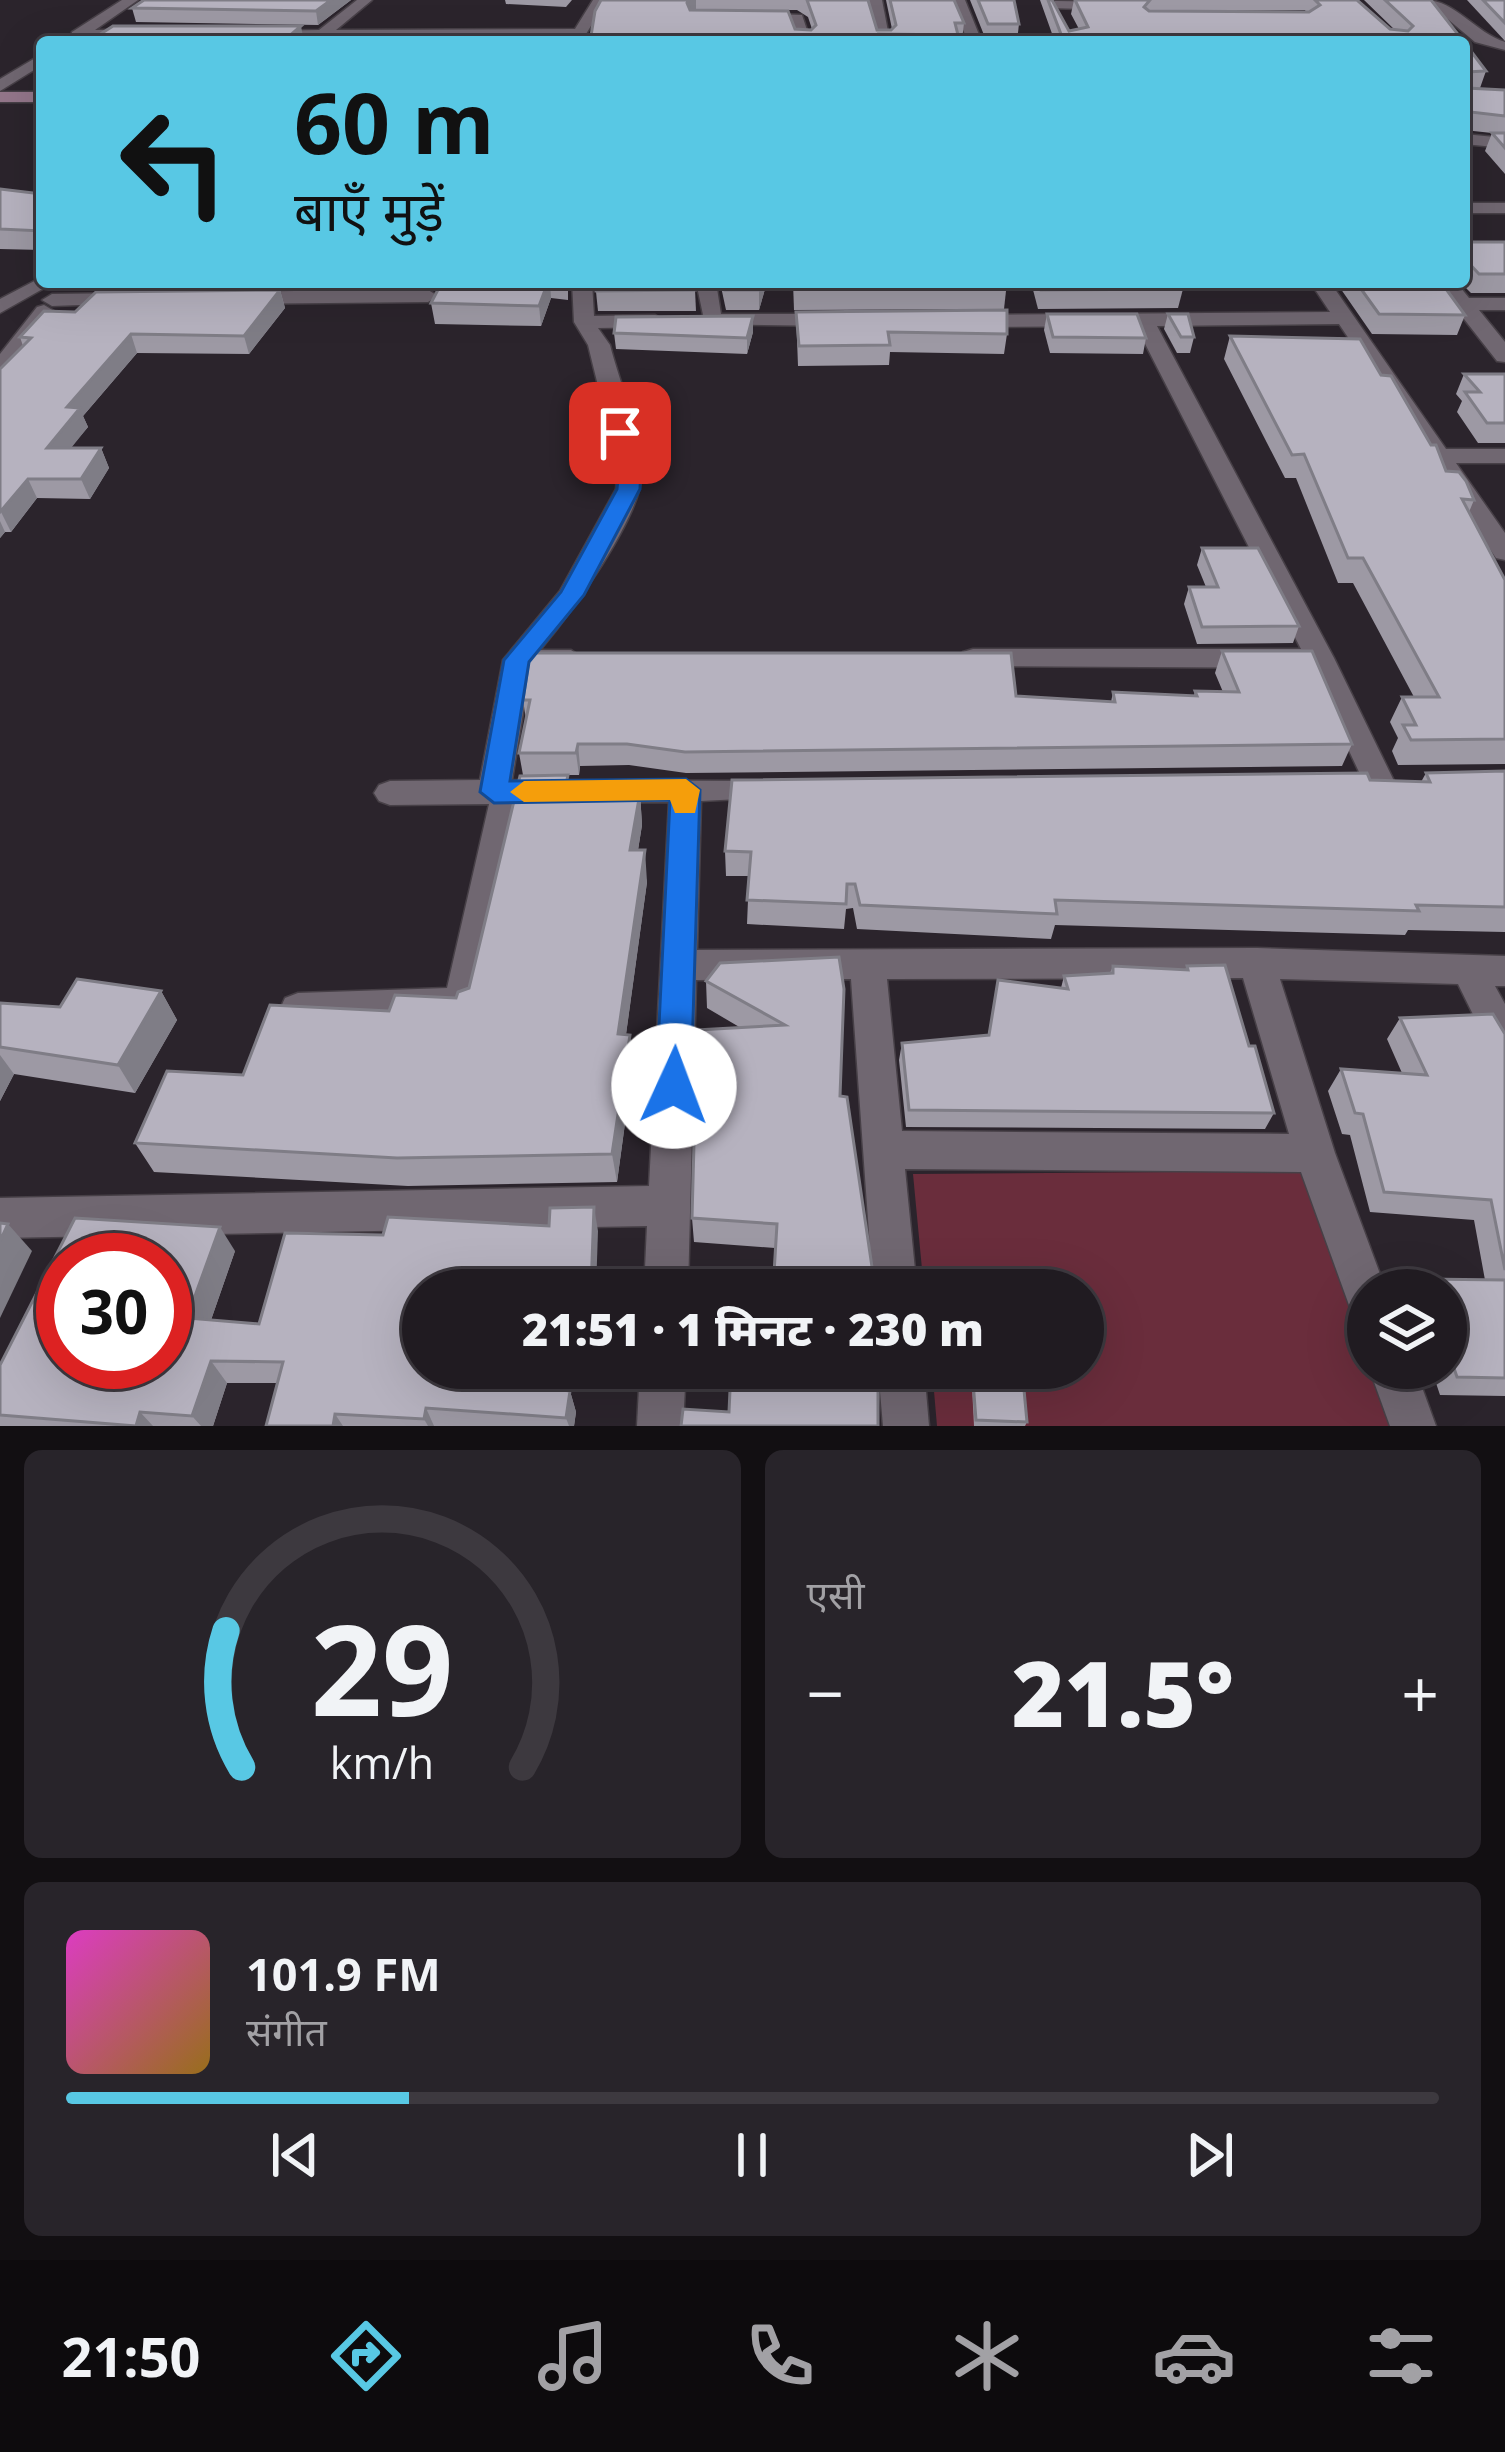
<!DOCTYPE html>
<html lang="hi">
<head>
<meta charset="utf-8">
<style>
	:root { --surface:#201b21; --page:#28242a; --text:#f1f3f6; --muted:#a2a1a5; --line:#3d393f; --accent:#58c8e4 }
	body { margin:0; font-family:"Open Sans","Noto Sans Devanagari",sans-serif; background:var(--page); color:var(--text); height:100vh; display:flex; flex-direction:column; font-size:45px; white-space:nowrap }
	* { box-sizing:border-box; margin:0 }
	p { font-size:39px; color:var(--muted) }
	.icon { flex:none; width:66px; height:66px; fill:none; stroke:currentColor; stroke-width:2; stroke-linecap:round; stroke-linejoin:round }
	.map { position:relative; height:1426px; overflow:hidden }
	.sheet { display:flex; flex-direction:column; gap:24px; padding:24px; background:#120f12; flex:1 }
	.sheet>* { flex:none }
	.guide { position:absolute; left:36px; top:36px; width:1434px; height:252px; border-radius:12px; box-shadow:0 12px 48px #0002,0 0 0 3px var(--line); background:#58c8e4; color:#111; overflow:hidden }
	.buttons { position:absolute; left:1347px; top:1269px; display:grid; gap:24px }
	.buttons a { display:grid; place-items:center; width:120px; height:120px; border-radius:50%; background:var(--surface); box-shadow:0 12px 48px #0002,0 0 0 3px var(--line); font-size:60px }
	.speed { position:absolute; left:36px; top:1233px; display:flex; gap:24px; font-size:60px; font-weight:700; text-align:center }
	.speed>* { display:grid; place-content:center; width:156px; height:156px; border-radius:50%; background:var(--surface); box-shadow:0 12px 48px #0002,0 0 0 3px var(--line); line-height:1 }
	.speed .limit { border:18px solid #d22; background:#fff; color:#111 }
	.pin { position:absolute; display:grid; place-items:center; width:102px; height:102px; color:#fff; margin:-51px; border-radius:24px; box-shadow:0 6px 18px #0006 }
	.me { position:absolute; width:132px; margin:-66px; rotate:2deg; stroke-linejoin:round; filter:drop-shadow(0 0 9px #0008) }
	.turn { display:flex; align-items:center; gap:42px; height:252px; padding:0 60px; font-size:54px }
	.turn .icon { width:156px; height:156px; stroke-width:2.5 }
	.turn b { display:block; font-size:84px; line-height:102px }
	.big { font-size:90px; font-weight:800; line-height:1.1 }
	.sheet .tile { flex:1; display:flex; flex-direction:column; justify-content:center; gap:18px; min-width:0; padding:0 42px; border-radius:18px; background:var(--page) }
	.sheet .dial { align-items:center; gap:0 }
	.dial svg { height:312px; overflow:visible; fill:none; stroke:var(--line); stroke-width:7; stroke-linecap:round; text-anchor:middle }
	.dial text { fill:var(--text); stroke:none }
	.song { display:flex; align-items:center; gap:36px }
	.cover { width:144px; height:144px; border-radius:18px; background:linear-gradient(135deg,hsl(310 70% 55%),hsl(40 70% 35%)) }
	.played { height:12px; border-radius:6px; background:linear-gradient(90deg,var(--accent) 25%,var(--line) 25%) }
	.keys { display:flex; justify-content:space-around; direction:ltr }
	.heat { display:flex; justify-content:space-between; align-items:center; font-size:66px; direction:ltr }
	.sheet .tiles { flex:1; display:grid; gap:24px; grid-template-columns:1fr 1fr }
	.tile:last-child { grid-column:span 2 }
	.trip { position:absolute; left:402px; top:1269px; width:702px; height:120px; border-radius:60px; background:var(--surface); box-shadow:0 12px 48px #0002,0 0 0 3px var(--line); font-weight:800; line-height:120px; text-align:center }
	.tab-bar { display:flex; height:192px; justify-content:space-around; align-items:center; background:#0d0b0d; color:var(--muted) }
	.tab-bar .icon { width:84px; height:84px }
	.tab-bar .active { color:var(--accent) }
	.tab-bar b { font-size:54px; color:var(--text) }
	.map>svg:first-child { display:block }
	.green { fill:#6a2d3c }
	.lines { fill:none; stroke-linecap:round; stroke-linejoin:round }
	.street-casing { stroke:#474047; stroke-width:3 }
	.secondary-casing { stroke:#474047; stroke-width:3 }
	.street { fill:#706771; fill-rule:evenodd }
	.secondary { fill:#93768a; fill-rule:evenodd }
	.wall { fill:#9d99a4; fill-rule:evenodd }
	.shaded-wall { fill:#7f7d86 }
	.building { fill:#b6b2bf; stroke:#7f7d86; stroke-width:3; fill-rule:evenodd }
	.route { fill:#1a73e8; stroke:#114b97; stroke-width:3 }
	.slow { fill:#f59e0b }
</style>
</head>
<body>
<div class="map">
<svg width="1505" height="1426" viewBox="0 0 1505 1426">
	<rect width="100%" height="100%" fill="#2b242c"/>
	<path class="green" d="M1312,1171L1368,1341V1368H1377L1396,1426H937L932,1368H1083V1290H924L913,1174Z"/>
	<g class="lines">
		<g class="street-casing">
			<g id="street">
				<path d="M122,0H138L95,30H140L145,37L72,38V32Z"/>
				<path d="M357,0H372L336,30L575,29L593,0H607L581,42H567L570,37L317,42L259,35L266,31L319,30Z"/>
				<path d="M868,0H882L890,42H876Z"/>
				<path d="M951,0H965L982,42H968Z"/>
				<path d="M1425,0C1455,0 1476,33 1505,42V50L1475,42Z"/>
				<path d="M1055,1L1115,2L1122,6L1115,10L1050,8Z"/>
				<path d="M750,13L802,15L811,42H797L791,22L745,20Z"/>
				<path d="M42,54V65L0,91V79Z"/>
				<path d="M1464,134L1505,138V148L1464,144Z"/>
				<rect x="1464" y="203" width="41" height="10"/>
				<path d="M42,277V282H55L0,313V299Z"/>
				<path d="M300,282H320L315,291L428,290L438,296L428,302L242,304L232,298L242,292L295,291Z"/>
				<path d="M572,282H592L594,316L655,315L665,321L655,327L598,328L610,345C619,381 642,436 642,473C641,518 570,614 540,650H571L585,660L571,670H530L512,780L779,781L784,789L779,797L701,801L697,950L1257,948L1505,956V986H1495L1505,1004V1057L1492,1053L1458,984L1280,979L1335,1153L1386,1290H1368V1323L1353,1316L1301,1172L905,1169L917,1290H873L851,979L696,980L688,1290H644L647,1226L0,1238V1198L649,1186L669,802L522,803L475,1014L462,1019L298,1025L285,1020L280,1009L285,998L298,993L447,988L489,804L390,805L379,801L374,793L379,785L390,781L480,780L503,660L560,591L616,489L618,467L588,345L574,322ZM1243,978L1289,1134L902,1131L887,979Z"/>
				<path d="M696,282H716L721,314H835L845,320L835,326L705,324Z"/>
				<path d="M1310,282H1330L1446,449H1505V463H1456L1505,533V560L1496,558L1339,324L1157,326L1334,658L1395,783L1390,791H1368L1310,668L963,666L959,659L963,652L973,649H1301L1136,326L967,327L957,321L967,315L1330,312Z"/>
				<path d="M1435,282H1456L1469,298H1505V310H1479L1505,342V362L1497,361Z"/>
				<path d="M128,293L138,299L135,303L52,306L42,300L52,294Z"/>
				<path d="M44,305L54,311L8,374L0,376V354L37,307Z"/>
				<path d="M640,1368H686L683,1426H637Z"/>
				<path d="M878,1368H924L929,1426H883Z"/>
				<path d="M1369,1368H1415L1436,1426H1390Z"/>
			</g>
		</g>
		<g class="secondary-casing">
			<rect id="secondary" x="0" y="92" width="42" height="10"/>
		</g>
		<use href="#street" class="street"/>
		<use href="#secondary" class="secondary"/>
	</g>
	<g class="wall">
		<path d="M144,0H351L318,25L136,22L132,8Z"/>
		<path d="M505,0H572L566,7L506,4Z"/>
		<path d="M601,0H868L877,30L892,29L886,0H954L964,23L962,40H957V42H590ZM696,10H797L808,17L812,29H795Z"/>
		<path d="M970,0H1014L1019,24L1017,41L986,40Z"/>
		<path d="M1040,0H1052L1069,31L1079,29L1071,14L1074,0H1357L1390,29L1395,30L1364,0H1431L1464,42H1055ZM1305,10L1306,12L1151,11Z"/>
		<path d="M1467,0H1505V41Z"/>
		<path d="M1464,42L1486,71L1480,88H1471L1505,90V174L1485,151L1492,133L1464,130Z"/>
		<path d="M0,189L42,194V250L0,249Z"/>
		<path d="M1464,242H1505V293H1471L1460,282H1464Z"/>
		<path d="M121,282H296L292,287L124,289Z"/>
		<path d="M321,282H568V300L551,298L541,326L435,324L431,303L438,289L428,286H323Z"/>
		<path d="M595,282L695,290L696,311H598Z"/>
		<path d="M720,282H767L759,310H726Z"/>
		<path d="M793,282H1007L1004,309L794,310Z"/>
		<path d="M1031,282H1166L1183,289L1178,308L1038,309Z"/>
		<path d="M1336,282H1451L1448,291L1465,315L1457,335L1372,334Z"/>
		<path d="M280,290L285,308L249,354L137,353L83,416L88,427L70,448H101L109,468L90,499L37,498L11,532H5L0,538V369L23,346L20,337L75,312Z"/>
		<path d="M796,312L1007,334L1004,354L890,352L889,365L798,366Z"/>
		<path d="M1047,314L1146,338L1143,354L1050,353L1044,330Z"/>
		<path d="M1168,314L1194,337L1190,353H1177L1164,329Z"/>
		<path d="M753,332L747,354L616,349L614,333Z"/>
		<path d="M1230,336L1381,375L1446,471L1474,500L1469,512L1505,580V764L1398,765L1392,751L1398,738L1390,722L1402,697H1414L1353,583H1338L1296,478H1285L1224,359Z"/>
		<path d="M1464,374H1505V443H1478L1457,412L1462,401L1456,394Z"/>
		<path d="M1202,548L1299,626L1293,643L1197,644L1184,604L1189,587H1206L1197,565Z"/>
		<path d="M1222,651L1352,744L1342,766L686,773L629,765L580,766L579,775H523L519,753L526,719L523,700L1016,696L1111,702L1113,692L1194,696L1195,691L1223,692L1215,673Z"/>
		<path d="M1505,771V932L1408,930L1405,935L1055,925L1051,939L857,929L853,908L846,909L844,929L747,924L749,876H726L725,851L1370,780L1421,782L1426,773Z"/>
		<path d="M570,790L640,793L642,825L638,850L647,882L626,1034L633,1065L617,1182L408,1186L154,1172L135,1143L243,1075L389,1011L456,998L469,988Z"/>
		<path d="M839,957L775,1248L694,1242L692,1218L741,1028L707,1008L706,981Z"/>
		<path d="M1113,966L1185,970L1187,966L1249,1046L1274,1113L1265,1129L906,1127L899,1060L902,1043L988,1035L998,980L1061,988L1064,976L1110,973Z"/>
		<path d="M161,991L177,1020L135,1093L14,1074L0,1101V1003L60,1007Z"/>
		<path d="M1400,1018L1505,1034V1396L1440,1395L1431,1368H1446V1290H1414L1423,1279L1485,1280L1474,1220L1370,1212L1350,1135L1342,1134L1328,1091L1341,1069L1402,1073L1387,1039Z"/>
		<path d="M598,1231L423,1368H530L528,1386L570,1391L576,1412L574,1426H266L277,1383H227L213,1426H0V1365L235,1251L211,1320L259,1324L383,1235Z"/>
		<path d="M689,1368H878L729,1412L731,1380L690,1377Z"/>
		<path d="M971,1368H1022L1027,1422L1025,1426H974Z"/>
	</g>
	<g class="shaded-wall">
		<path d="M331,0H351L318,25L316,11Z"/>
		<path d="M689,0H696V10L687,18V3Z"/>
		<path d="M301,26L304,42L287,38Z"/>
		<path d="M548,282H550L551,298L541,326L539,306Z"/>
		<path d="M762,282H767L759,310V290Z"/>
		<path d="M280,290L285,308L249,354L244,336Z"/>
		<path d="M753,316V332L747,354V338Z"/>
		<path d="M131,334L137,353L83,416L88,427L55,468L47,448L67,407Z"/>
		<path d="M101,448L109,468L90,499L81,479Z"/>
		<path d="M28,479L37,498L11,532L1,512Z"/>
		<path d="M0,521L5,532L0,538Z"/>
		<path d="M578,744L580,766L579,775L576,753Z"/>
		<path d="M640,793L642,825L633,881L630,850Z"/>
		<path d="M645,850L647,882L622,1064L618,1034Z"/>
		<path d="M161,991L177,1020L135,1093L118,1065Z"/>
		<path d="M630,1035L633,1065L617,1182L612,1154Z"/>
		<path d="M0,1055L14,1074L0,1101Z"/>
		<path d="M594,1207L598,1231L596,1290H591Z"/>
		<path d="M8,1224L32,1251L0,1318V1241Z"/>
		<path d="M220,1227L235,1251L204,1340L187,1318Z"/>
		<path d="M211,1361L227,1383L213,1426H201L192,1416Z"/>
		<path d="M521,1368H530L526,1406L519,1384Z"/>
		<path d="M570,1391L576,1412L574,1426H569L566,1418Z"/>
		<path d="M426,1408L434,1426H428L424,1419Z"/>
		<path d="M140,1412L153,1426H136Z"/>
		<path d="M335,1414L343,1426H333Z"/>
	</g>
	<g class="building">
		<path d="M144,0H331L316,11L132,8Z"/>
		<path d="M601,0H689L687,3L690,10L788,11L795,29L811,30L816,25L807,0H868L877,30H891L896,25L890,0H954L964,23H955L958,35L879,34L881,42H590L595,11Z"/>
		<path d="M978,0H1014L1019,24H988Z"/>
		<path d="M1048,0H1052L1069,31L1088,27L1075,0H1150L1144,7L1149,11L1309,12L1320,5L1315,0H1357L1390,29L1408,31L1413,26L1385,0H1431L1464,42H1064Z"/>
		<path d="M1483,0H1505V23Z"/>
		<path d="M113,26H301L287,38L318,42H88Z"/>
		<path d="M1464,42L1486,71L1467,72V88L1505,90V116L1471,112L1464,119Z"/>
		<path d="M1492,133H1505V148Z"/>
		<path d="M0,189L42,194V231L0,229Z"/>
		<path d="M1464,242H1505V274H1479L1464,258Z"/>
		<path d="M442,282H548L539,306L431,303Z"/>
		<path d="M596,282H694L695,290L596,291Z"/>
		<path d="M724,282H762L759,290H725Z"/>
		<path d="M795,282H1007V285L795,286Z"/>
		<path d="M1039,282H1166L1181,283L1183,289L1041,290Z"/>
		<path d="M1356,282H1441L1465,315L1379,314Z"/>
		<path d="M280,290L244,336L131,334L67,407L80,408L47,448H101L81,479H28L0,512V369L31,338L20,337L44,311L75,312L96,292Z"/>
		<path d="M1007,310V334L888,332L890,345L799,346L796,312Z"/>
		<path d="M1047,314H1137L1146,338L1053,337Z"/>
		<path d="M1168,314H1188L1194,337H1181Z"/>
		<path d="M753,316L747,338L614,333L616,317Z"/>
		<path d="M1230,336L1360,339L1381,375L1391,376L1431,445H1436L1446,471L1459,472L1466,481L1474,500L1462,499L1505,580V739L1411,740L1403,725H1416L1402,697H1439L1363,558H1348L1304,454L1292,455Z"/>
		<path d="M1464,374H1505V423H1487L1465,392H1480Z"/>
		<path d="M1202,548H1258L1299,626L1202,627L1189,587H1218Z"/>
		<path d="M1222,651H1312L1352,744L685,752L627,744H578L576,753H519L530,700H523L530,653H1011L1016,696L1115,702L1113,692L1197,696L1195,691L1239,692Z"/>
		<path d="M1505,771V907L1416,905L1419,911L1055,900L1057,914L860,905L855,884H847L846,904L747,900L751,852L725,851L732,780L1367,773L1370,780L1430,782L1426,773Z"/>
		<path d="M568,775L565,789L640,793L630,850H645L618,1034L630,1035L612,1154L397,1158L135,1143L167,1071L243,1075L270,1005L389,1011L395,995L456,998L458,992L469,988L520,776Z"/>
		<path d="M839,957L844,989L840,1096L847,1097L872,1267L877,1271L878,1290H773L777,1224L692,1218L697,1030L785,1025L706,981L720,963Z"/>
		<path d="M1225,965L1249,1046H1255L1274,1113L909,1110L902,1043L989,1035L998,980L1068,989L1064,976L1113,973V966L1188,970L1187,966Z"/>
		<path d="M77,979L161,991L118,1065L0,1047V1003L60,1007Z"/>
		<path d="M1493,1014L1505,1034V1270L1491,1200L1384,1192L1363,1114L1355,1113L1341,1069L1427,1075L1400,1018Z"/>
		<path d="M594,1207L591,1290H423V1368H521L519,1384L570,1391L566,1418L426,1408L424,1419L335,1414L333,1426H266L283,1362L211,1361L192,1416L140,1412L136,1426L0,1415V1365L75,1218L220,1227L187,1318L259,1324L285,1233L383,1235L388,1217L549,1226L550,1208ZM63,1260H165V1362H63Z"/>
		<path d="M0,1223L8,1224L0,1241Z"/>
		<path d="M1423,1279L1505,1280V1378L1457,1377L1446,1345V1290H1427Z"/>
		<path d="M731,1368H878V1426H681L683,1409L729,1412Z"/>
		<path d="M972,1368H1022L1027,1422L976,1420Z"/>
	</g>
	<path class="route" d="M620,427L630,433L641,467L640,489L584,595L529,662L510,781L686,779L700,790L691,1086L686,1097L674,1102L661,1097L656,1086L670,800L494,803L480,792L504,660L561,592L617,489L619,467L609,433Z"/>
	<path class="slow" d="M686,779L700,790L695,813H675L670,800L524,802L510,792L524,781Z"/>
</svg>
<div class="buttons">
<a><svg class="icon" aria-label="layers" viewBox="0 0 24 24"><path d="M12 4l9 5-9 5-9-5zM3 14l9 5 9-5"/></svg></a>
</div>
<div class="speed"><div class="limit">30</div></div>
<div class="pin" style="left:620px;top:433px;background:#d93025"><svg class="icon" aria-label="arrive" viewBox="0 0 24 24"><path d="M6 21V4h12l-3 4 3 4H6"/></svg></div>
<svg class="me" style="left:674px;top:1086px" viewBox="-20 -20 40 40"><circle r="19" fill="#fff"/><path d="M0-13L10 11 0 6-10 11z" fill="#1a73e8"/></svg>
<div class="trip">21:51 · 1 मिनट · 230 m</div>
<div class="guide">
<div class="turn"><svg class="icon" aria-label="left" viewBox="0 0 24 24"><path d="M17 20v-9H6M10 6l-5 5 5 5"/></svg><div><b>60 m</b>बाएँ मुड़ें</div></div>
</div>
</div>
<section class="sheet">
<div class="tiles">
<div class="tile dial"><svg viewBox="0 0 100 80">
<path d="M14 69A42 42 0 1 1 86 69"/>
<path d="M14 69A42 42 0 0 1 10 34" stroke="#58c8e4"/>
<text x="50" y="56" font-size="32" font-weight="700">29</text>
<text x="50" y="72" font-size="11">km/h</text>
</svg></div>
<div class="tile"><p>एसी</p>
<div class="heat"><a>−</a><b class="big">21.5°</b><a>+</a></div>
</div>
<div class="tile">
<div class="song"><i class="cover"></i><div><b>101.9 FM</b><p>संगीत</p></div></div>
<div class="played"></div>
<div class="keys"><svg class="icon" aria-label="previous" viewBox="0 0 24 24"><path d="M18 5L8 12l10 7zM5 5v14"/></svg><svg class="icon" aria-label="pause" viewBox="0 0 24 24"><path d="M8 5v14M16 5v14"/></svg><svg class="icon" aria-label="next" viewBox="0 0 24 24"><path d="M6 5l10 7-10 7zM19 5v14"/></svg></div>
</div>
</div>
</section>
<nav class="tab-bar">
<b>21:50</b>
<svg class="icon active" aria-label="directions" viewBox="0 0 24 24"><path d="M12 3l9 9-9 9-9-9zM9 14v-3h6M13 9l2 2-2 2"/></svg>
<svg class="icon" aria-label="music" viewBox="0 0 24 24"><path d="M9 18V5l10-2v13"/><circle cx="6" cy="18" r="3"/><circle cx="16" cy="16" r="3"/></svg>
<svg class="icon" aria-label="phone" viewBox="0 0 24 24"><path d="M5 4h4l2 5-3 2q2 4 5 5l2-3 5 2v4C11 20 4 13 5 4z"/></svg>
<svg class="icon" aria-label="climate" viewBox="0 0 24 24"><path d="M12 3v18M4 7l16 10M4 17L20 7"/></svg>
<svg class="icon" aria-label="car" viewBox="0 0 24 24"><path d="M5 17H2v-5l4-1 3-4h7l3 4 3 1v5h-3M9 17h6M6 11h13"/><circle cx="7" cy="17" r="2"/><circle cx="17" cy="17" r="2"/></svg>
<svg class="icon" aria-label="filters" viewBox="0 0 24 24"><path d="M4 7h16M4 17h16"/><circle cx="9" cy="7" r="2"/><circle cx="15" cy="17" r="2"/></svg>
</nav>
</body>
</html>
